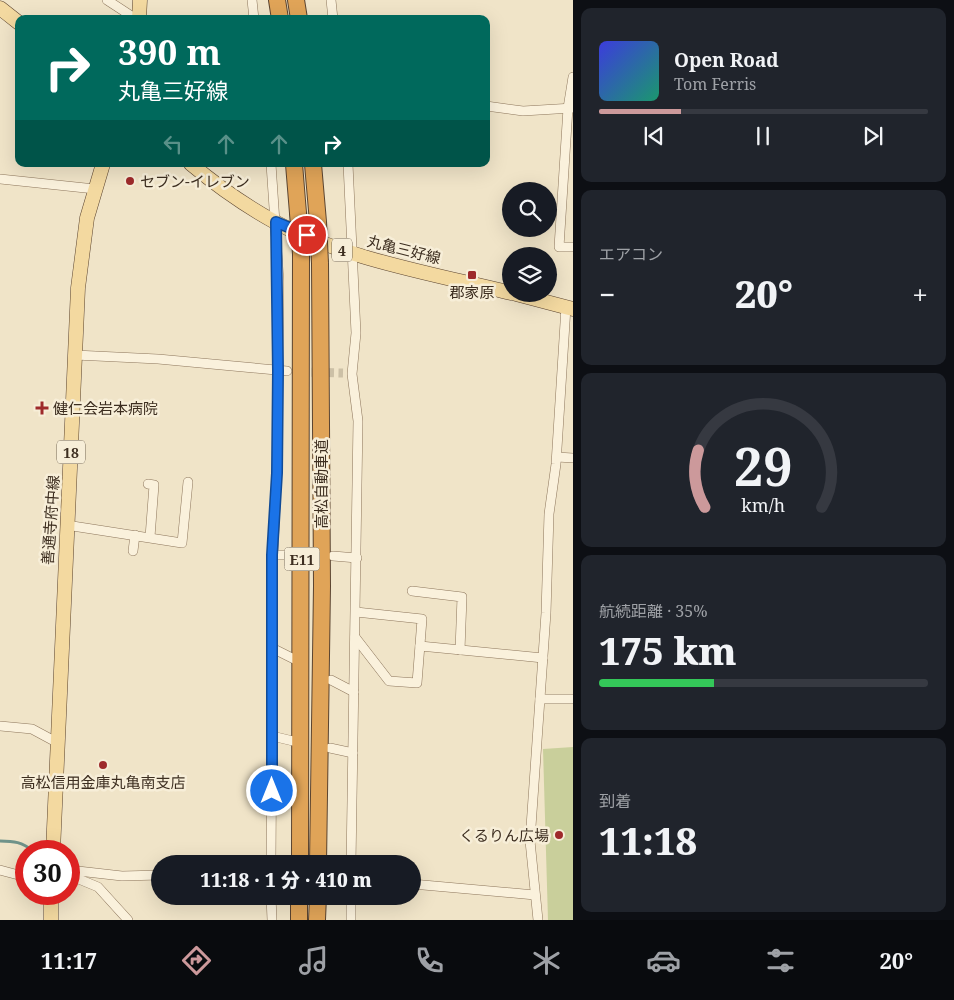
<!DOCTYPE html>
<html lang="ja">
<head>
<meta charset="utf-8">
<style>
	:root { --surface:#171b24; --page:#20242c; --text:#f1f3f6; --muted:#9ea1a6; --line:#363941; --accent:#cc999b }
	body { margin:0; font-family:"Noto Serif","Noto Sans JP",serif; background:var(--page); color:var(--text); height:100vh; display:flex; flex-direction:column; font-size:19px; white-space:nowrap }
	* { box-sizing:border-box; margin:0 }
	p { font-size:16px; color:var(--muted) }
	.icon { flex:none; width:28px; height:28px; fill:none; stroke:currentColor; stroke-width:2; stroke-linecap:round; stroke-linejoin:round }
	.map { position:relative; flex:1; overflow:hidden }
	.details { display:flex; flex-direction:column; gap:8px; padding:8px; background:#0d0f14; width:381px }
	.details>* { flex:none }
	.banner { position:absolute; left:15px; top:15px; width:475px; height:152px; border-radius:10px; box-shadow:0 5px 20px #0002; background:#00695c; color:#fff; overflow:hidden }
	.tools { position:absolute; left:502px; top:182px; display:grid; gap:10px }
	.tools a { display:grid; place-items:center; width:55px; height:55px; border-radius:50%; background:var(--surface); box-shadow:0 5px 20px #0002; font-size:25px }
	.speed { position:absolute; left:15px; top:840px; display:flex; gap:10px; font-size:25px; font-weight:700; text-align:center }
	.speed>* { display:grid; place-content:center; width:65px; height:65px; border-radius:50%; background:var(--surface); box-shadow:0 5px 20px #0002; line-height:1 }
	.speed .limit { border:8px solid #d22; background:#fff; color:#111 }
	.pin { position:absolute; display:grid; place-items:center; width:42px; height:42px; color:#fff; margin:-21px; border:2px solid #fff; border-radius:50%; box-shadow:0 1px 5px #0007 }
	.me { position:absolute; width:55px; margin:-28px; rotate:0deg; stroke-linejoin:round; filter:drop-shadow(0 0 4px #0008) }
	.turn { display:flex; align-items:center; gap:18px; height:105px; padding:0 20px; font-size:22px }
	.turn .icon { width:65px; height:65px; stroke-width:2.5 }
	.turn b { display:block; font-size:35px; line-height:42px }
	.lanes { display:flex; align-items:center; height:48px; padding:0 20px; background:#0003; justify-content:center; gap:25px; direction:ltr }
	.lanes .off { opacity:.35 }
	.big { font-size:38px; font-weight:800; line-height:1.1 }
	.details .card { flex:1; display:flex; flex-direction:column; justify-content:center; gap:8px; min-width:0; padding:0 18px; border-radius:10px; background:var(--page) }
	.details .dial { align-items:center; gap:0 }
	.dial svg { height:130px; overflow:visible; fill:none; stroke:var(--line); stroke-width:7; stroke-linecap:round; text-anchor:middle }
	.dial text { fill:var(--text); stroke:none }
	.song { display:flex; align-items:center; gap:15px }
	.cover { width:60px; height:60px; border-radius:8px; background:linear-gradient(135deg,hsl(240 70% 55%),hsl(160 70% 35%)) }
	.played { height:5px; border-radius:2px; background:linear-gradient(90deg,var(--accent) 25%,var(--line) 25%) }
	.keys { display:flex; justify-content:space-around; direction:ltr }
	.heat { display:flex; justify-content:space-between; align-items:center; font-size:28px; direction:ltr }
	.charge { height:8px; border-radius:4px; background:linear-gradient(90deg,#34c759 35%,var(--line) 0) }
	.trip { position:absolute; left:151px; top:855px; width:270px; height:50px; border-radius:25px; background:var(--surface); box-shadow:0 5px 20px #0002; font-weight:800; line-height:50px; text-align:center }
	.tabs { display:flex; height:80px; justify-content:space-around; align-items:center; background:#090b0e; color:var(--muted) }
	.tabs .icon { width:35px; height:35px }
	.tabs .selected { color:var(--accent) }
	.tabs b { font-size:22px; color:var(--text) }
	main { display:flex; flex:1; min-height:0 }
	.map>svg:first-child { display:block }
	.garden { fill:#c9cf9b }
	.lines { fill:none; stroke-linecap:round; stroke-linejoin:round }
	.stream { stroke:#6f938a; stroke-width:3 }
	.minor-tunnel { stroke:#ccc0a6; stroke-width:9; stroke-dasharray:9 4.5; stroke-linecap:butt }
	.minor-casing { stroke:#8d765c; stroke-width:10 }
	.primary-casing { stroke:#5b4430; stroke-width:15 }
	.motorway-casing { stroke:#5b4430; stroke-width:18 }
	.minor { stroke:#faf1dc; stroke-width:9 }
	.primary { stroke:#f3d9a0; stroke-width:14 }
	.motorway { stroke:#e0a458; stroke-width:16 }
	.motorway-bridge-casing { stroke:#5b4430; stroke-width:18; stroke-linecap:butt }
	.motorway-bridge { stroke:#e0a458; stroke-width:16 }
	.route-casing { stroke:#114b97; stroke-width:12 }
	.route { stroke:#1a73e8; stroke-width:9 }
	.poi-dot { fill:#9e2a2b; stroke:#f7eed8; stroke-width:2 }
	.labels { text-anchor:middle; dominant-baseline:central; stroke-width:5; stroke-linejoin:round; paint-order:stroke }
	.shield { fill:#f7eed8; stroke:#756857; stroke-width:1 }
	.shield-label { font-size:14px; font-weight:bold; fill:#3d2e20 }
	.poi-label { font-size:15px; fill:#3d2e20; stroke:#f7eed8; text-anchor:start }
	.street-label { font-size:15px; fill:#3d2e20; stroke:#f7eed8 }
</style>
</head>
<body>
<main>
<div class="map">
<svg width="573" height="920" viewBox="0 0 573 920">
	<rect width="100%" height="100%" fill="#f0e4c8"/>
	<path class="garden" d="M573,747V920H548L543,749Z"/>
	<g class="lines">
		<path class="stream" d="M0,841C14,841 22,842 33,851"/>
		<path class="minor-tunnel" d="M298,372L343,373"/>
		<g class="minor-casing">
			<g id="minor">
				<path d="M107,0L136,19"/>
				<path d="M252,0L254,19"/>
				<path d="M331,0L333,19"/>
				<path d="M573,77L568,108L559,247H573"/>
				<path d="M486,106L523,111L573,108"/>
				<path d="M271,164L279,281L277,473L273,555L271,864"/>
				<path d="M348,164L356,333L352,374L358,421L351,864"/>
				<path d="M0,179L95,189"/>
				<path d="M75,355L158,359L287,371"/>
				<path d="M557,457L573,458"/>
				<path d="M148,484L154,485L150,537"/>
				<path d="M66,525L182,543L188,482"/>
				<path d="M133,551L135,535"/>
				<path d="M273,555H295"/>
				<path d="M333,556L357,558"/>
				<path d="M412,591L462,597L460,650"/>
				<path d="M355,637L389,681L417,683L422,619L356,612"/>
				<path d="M420,646L543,658"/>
				<path d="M272,648L294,659"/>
				<path d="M331,680L354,692"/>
				<path d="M540,699H573"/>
				<path d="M0,726L32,729L58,743"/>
				<path d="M272,736L293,741"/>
				<path d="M330,748L353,753"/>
				<path d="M0,870L26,877"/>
				<path d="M69,870L122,876L160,875"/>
				<path d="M69,875L98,887L128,920"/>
				<path d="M412,884L535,895"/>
				<path d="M271,896L272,920"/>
				<path d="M351,920V896"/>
				<path d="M538,920L530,841L546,613L549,514L556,464L566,307"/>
			</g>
		</g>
		<g class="primary-casing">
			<g id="primary">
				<path d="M0,8L19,23"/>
				<path d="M139,19L140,0"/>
				<path d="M191,164C216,185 246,206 275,222C342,258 437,275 511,293"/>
				<path d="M516,294L573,309"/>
				<path d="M53,851L78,288L87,218L103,164"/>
				<path d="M51,920V894"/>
			</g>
		</g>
		<g class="motorway-casing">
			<g id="motorway">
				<path d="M277,0L280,19"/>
				<path d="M296,0L299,19"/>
				<path d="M294,164L298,213"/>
				<path d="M313,164L318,222"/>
				<path d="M300,864L301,254"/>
				<path d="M318,864L322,586L320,263"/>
				<path d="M299,920V896"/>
				<path d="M317,920L318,896"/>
			</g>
		</g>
		<use href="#minor" class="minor"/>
		<use href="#primary" class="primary"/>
		<use href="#motorway" class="motorway"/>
		<g class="motorway-bridge-casing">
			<g id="motorway-bridge">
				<path d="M298,213L301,254"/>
				<path d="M318,222L320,263"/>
			</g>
		</g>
		<use href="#motorway-bridge" class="motorway-bridge"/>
	</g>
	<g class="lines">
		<g class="route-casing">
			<path id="route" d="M272,791V555L277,473L278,371L276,222L307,235"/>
		</g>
		<use href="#route" class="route"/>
	</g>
	<g class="poi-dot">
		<circle cx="130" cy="181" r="5"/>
		<rect x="467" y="270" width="10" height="10" rx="2.5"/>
		<path d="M39.5 400.5h5v5h5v5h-5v5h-5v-5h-5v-5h5z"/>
		<circle cx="103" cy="765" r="5"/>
		<circle cx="559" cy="835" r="5"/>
	</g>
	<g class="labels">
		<g class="shield">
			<rect x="332" y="238.5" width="20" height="23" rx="4"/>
			<rect x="57" y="440.5" width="28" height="23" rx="4"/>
			<rect x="284.5" y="547.5" width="35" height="23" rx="4"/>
		</g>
		<g class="shield-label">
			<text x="342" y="250">4</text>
			<text x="71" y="452">18</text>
			<text x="302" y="559">E11</text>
		</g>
		<g class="poi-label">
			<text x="140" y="181">セブン-イレブン</text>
			<text x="472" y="292" text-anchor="middle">郡家原</text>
			<text x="53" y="408">健仁会岩本病院</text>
			<text x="103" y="782" text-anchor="middle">高松信用金庫丸亀南支店</text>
			<text x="549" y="835" text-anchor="end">くるりん広場</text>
		</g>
		<g class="street-label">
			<text transform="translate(404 249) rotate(14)">丸亀三好線</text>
			<text transform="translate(321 484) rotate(-90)">高松自動車道</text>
			<text transform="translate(50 520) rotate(-86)">善通寺府中線</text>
		</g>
	</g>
</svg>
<div class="tools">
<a><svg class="icon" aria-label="search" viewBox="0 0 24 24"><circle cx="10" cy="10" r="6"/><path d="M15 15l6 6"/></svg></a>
<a><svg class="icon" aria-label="layers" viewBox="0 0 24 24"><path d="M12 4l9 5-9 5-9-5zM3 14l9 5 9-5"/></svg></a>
</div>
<div class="speed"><div class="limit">30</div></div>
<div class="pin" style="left:307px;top:235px;background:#d93025"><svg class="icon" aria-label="arrive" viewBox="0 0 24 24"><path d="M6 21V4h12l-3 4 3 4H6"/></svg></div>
<svg class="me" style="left:272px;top:791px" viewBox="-20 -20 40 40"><circle r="17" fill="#1a73e8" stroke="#fff" stroke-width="3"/><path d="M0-11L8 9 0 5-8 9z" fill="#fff"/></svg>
<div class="trip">11:18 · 1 分 · 410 m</div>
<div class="banner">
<div class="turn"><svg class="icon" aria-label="right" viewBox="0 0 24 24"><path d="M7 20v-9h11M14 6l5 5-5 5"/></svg><div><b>390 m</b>丸亀三好線</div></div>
<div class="lanes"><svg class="icon off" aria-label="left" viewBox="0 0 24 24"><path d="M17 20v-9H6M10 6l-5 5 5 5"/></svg><svg class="icon off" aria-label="ahead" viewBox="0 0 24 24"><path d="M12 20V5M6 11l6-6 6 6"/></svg><svg class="icon off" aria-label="ahead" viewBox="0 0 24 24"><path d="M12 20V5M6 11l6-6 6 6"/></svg><svg class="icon" aria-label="right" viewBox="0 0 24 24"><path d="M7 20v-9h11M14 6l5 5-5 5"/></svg></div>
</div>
</div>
<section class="details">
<div class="card">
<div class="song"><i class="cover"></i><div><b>Open Road</b><p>Tom Ferris</p></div></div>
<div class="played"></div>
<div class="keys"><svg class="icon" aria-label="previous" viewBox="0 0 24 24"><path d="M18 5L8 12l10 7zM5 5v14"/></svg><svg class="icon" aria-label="pause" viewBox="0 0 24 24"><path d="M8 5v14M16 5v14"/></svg><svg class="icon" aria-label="next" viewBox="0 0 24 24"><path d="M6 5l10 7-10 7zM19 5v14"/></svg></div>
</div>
<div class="card"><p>エアコン</p>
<div class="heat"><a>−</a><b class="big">20°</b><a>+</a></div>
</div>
<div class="card dial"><svg viewBox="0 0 100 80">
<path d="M14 69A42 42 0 1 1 86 69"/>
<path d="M14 69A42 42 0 0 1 10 34" stroke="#cc999b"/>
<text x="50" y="56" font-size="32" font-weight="700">29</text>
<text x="50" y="72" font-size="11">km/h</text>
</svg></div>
<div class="card"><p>航続距離 · 35%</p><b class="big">175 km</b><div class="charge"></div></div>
<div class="card"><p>到着</p><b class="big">11:18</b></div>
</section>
</main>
<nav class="tabs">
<b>11:17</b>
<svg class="icon selected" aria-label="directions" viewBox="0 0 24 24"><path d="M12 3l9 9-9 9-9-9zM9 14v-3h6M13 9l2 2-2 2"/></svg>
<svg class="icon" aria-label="music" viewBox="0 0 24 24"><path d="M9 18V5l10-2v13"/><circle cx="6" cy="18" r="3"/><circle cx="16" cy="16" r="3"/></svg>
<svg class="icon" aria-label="phone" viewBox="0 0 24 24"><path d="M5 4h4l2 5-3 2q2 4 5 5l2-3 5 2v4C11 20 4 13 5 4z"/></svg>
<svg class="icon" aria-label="climate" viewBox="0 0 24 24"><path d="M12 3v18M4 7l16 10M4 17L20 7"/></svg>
<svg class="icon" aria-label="car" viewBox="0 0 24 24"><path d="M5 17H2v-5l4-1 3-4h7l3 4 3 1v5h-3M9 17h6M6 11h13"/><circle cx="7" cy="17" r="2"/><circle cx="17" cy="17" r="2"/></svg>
<svg class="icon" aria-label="filters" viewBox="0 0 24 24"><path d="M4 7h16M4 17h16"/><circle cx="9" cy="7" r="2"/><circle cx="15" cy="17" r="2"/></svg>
<b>20°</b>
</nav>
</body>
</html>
